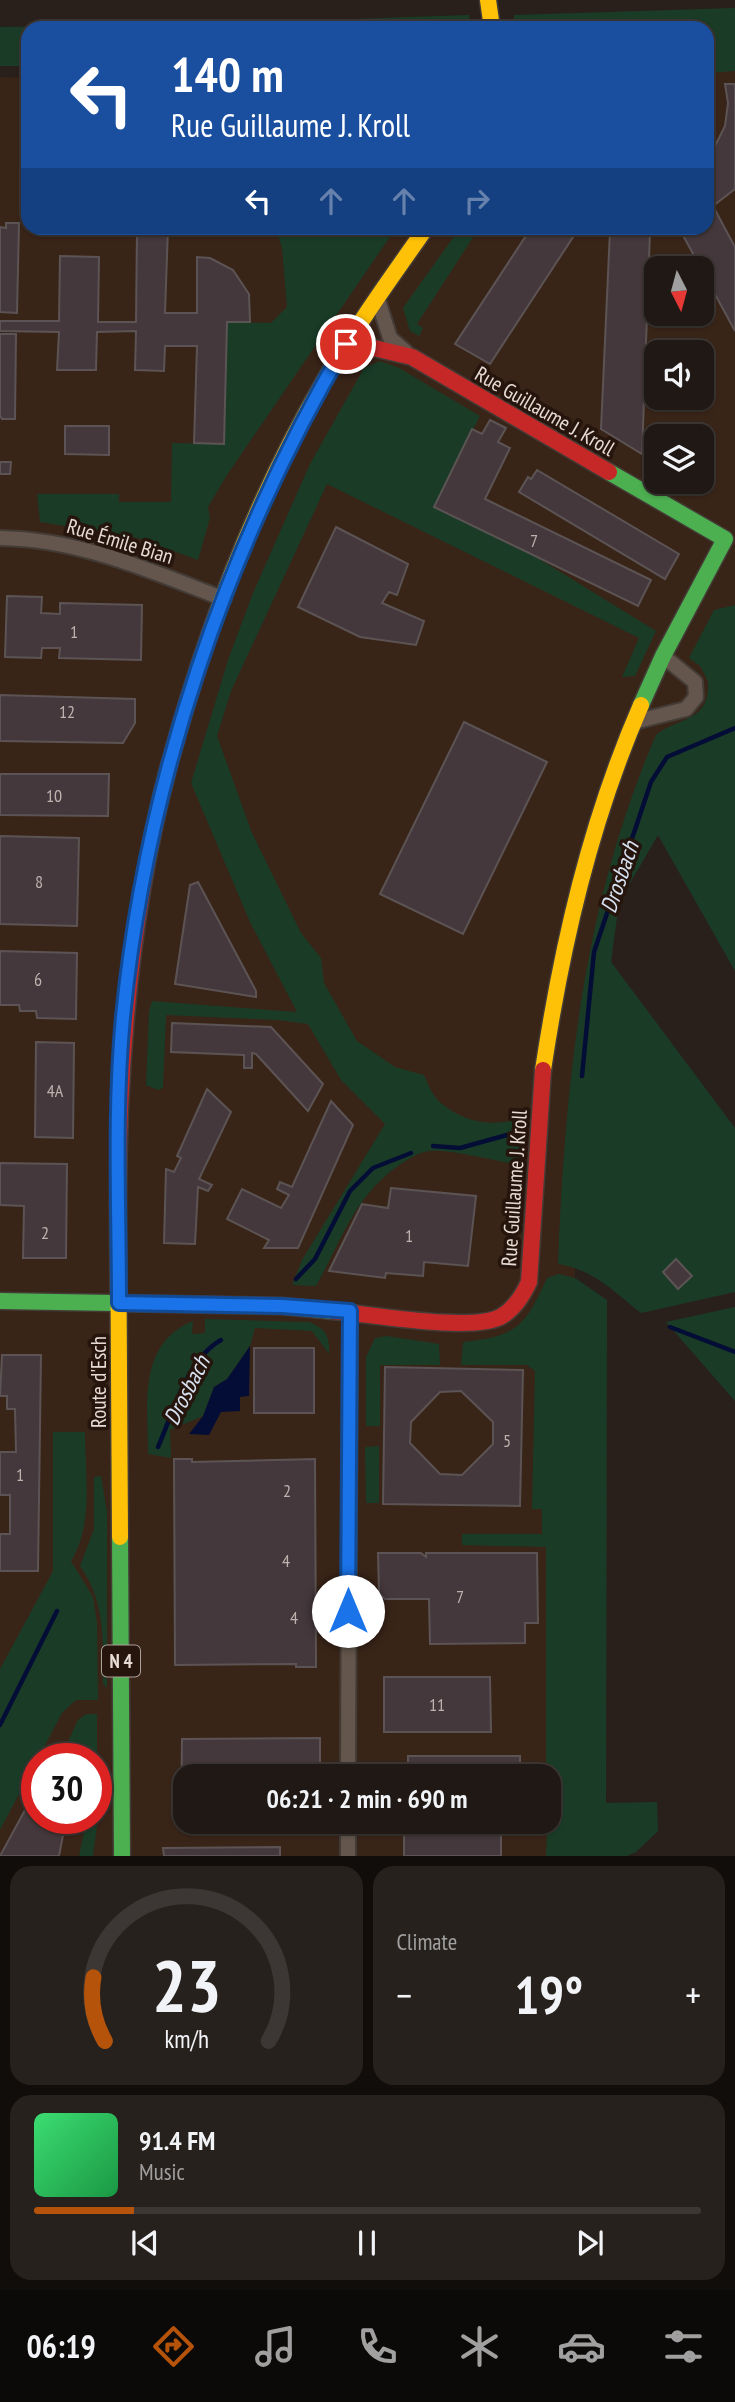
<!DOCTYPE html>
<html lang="en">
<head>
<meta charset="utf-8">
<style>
	:root { --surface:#1f1814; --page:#27211d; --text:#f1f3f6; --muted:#a1a0a0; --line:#3c3734; --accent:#b45309 }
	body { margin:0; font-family:"PT Sans Narrow",sans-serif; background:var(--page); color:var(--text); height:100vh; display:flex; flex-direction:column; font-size:26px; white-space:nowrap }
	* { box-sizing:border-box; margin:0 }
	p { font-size:23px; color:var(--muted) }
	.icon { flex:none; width:38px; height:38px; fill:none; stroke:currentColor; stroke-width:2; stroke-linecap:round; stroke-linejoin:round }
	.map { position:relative; height:1856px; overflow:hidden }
	.panel { display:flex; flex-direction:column; gap:10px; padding:10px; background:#110d0b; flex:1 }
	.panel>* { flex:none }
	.top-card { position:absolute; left:21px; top:21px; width:693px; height:214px; border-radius:21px; box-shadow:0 2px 5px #0004,0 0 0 2px var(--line); background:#1a4fa0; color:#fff; overflow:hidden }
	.needle { width:46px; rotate:174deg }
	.fabs { position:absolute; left:644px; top:256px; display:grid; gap:14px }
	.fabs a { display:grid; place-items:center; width:70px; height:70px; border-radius:14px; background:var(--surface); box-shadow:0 2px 5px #0004,0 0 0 2px var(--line); font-size:35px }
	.speed { position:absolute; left:21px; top:1743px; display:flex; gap:14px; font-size:35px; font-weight:700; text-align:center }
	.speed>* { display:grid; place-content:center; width:91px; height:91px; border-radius:50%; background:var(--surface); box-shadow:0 2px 5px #0004,0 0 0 2px var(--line); line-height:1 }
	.speed .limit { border:10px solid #d22; background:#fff; color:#111 }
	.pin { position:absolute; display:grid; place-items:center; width:60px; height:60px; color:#fff; margin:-30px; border:4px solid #fff; border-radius:50%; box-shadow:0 2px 7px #0007 }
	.me { position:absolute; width:77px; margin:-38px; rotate:0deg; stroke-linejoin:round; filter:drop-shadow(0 0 5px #0008) }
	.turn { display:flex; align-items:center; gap:24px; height:147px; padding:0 35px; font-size:32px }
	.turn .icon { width:91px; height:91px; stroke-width:2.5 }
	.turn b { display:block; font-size:49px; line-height:60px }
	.lanes { display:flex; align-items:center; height:66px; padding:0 35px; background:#0003; justify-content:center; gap:35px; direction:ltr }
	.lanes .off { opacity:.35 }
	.big { font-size:52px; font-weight:600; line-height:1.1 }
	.panel .card { flex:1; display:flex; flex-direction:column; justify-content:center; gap:10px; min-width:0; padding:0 24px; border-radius:21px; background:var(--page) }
	.panel .dial { align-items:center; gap:0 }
	.dial svg { height:182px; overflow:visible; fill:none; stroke:var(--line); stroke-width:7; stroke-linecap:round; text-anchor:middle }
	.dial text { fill:var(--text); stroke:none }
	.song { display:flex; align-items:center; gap:21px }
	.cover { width:84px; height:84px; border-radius:10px; background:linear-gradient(135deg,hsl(140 70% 55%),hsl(140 70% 35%)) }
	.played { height:7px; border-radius:4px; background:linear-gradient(90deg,var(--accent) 15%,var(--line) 15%) }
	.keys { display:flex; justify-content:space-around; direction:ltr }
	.heat { display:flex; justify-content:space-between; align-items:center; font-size:38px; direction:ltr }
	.panel .tiles { flex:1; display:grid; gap:10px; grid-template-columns:1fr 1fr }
	.card:last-child { grid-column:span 2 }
	.trip { position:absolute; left:173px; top:1764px; width:388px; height:70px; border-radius:21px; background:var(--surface); box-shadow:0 2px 5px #0004,0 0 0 2px var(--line); font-weight:600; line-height:70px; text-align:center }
	.tabs { display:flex; height:112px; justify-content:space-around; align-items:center; background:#0c0a08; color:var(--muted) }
	.tabs .icon { width:49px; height:49px }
	.tabs .on { color:var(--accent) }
	.tabs b { font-size:32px; color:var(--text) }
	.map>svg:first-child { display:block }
	.built { fill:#392418; fill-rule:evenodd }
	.green { fill:#1a3c27 }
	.water { fill:#040d35 }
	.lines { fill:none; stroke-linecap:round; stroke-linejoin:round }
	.stream { stroke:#040d35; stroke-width:4.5 }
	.building { fill:#45383c; stroke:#5c5454; stroke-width:2; fill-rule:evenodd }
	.street-casing { stroke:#433b36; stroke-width:18 }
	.fast-casing { stroke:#433b36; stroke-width:19 }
	.slow-casing { stroke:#433b36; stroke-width:19 }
	.jam-casing { stroke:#433b36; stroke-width:19 }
	.street { stroke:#64564c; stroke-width:14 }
	.fast { stroke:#4caf50; stroke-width:16 }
	.slow { stroke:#ffc107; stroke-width:16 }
	.jam { stroke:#c62828; stroke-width:16 }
	.route-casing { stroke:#114b97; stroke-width:18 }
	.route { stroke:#1a73e8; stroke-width:12 }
	.labels { text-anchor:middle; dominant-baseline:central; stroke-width:7; stroke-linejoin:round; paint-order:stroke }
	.number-label { font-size:18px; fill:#beb2af }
	.shield { fill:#25150c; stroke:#ada099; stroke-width:2 }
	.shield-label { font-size:19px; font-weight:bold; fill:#e7dbd5 }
	.street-label { font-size:21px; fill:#e7dbd5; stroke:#25150c }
	.water-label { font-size:23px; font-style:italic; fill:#d8e2f2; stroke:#25150c }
</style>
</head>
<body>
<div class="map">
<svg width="735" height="1856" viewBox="0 0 735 1856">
	<rect width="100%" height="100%" fill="#29201b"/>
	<path class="built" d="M735,28V623L709,705L607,898L575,1249L576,1856H0V77L28,78V228H707V30ZM656,268H702V313H656ZM656,352H702V397H656ZM656,436H702V481H656ZM37,1759H96V1818H37ZM186,1776H550V1822H186Z"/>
	<g class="green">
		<path d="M735,8V71L707,73V28H514V15Z"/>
		<path d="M469,15L470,28H28V66H0V27L186,25Z"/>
		<path d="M276,228H396L227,475L208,507L210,518L198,560L138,538L40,522L37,494H119V502H171L172,443L223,444L227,322L271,323L287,307L282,248Z"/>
		<path d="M460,228H479L417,324L423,328L419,336L410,331L403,308Z"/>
		<path d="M380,361L399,368L480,416L434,507L536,557L656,631L635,676L622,677L639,638L327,484L231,691L217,736L252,833L301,933L321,958L324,983L357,1041L395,1067L424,1075C428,1084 433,1097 441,1103C464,1123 496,1128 523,1117L522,1165C499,1162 449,1149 430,1151C420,1152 410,1158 401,1164C355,1194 342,1240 316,1286L292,1285L302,1260L385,1124L341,1080L308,1024L278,1020L166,1015L163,1088L158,1090L146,1085L149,1012L152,1001L297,1012L250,922L191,783L228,660L253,593L310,464L364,368Z"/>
		<path d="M735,605V971L658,835L619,902L611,962L735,1128V1292L641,1313C616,1293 591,1268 558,1264C565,1083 583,904 656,735C680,716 710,723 708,681L700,666L689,658L714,610Z"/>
		<path d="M559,1274L575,1278L607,1300L606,1803L657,1802L658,1831L636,1852L627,1856H546L550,1776H546V1547L462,1545V1534H542V1509H532L535,1371L527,1365H461L463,1342C518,1336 525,1326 547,1278Z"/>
		<path d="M735,1307V1401L666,1322Z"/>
		<path d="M205,1319L309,1322C326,1329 330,1336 329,1354L312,1331L255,1328L250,1346L227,1379L214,1387L203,1416L170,1430L171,1458L148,1454C148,1404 137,1344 193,1321L192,1334L205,1333Z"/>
		<path d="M387,1336L439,1344L440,1365H380V1426H366V1357L375,1338Z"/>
		<path d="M53,1432H85C85,1475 94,1524 71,1561L93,1597L97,1623L98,1700H76L62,1713L0,1830V1669L53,1571Z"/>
		<path d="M379,1446V1503H366L365,1447Z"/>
		<path d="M101,1476L107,1512V1688L103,1684C103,1641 106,1603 80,1566L94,1529V1477Z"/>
		<path d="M86,1714H97V1825L93,1856H79L87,1818H96V1759H69L65,1748L78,1720Z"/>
	</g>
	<path class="water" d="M250,1346L249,1396L240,1397V1411L221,1412L209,1435L189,1434L203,1416L214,1387L227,1379Z"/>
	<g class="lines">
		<g class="stream">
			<path d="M582,1076L594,952L651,782L667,757L735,728"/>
			<path d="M433,1146L460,1148L507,1135"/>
			<path d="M296,1279L315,1259L350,1191L373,1168L411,1153"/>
			<path d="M670,1327L735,1352"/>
			<path d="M158,1447C173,1413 187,1359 221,1340"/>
			<path d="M0,1725L57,1611"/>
		</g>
	</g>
	<g class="building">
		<path d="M725,84H735V189L713,206L735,247V331L679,228H707V162L725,126L728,103Z"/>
		<path d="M6,223H19L17,313L0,312V227L6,228Z"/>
		<path d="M137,228H168L165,313H197V257L210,258L233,270L249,294L250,322H227L224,444L194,443L197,346H165L164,371L135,370L136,331L97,332L96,370H57L59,332L0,331V321H59L60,256L99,257L98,322H136Z"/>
		<path d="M531,228H579L490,364L455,344Z"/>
		<path d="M603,228H671L650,232L642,454L601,429L610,230Z"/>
		<path d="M0,334H16L15,419H2L0,416Z"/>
		<path d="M490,420L506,428L498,442L510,448L485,499L651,580L638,606L434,507L472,429L482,434Z"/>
		<path d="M65,426H109V455L65,454Z"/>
		<path d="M0,462H11L10,474H0Z"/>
		<path d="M537,470L679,554L665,579L519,492L528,477L531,479Z"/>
		<path d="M336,527L408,564L397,595L389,592L382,603L424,621L416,645L360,637L298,607Z"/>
		<path d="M7,596L42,597L41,613L60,614V603L142,605L141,660L59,658L60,648H42L41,658L5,657Z"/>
		<path d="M0,695L135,699V723L123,743L0,741Z"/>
		<path d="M464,722L547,762L463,934L380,894Z"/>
		<path d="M0,774H109L108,816L0,815Z"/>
		<path d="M0,836L79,838L77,926L0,924Z"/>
		<path d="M198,882L256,991V997L175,984L190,885Z"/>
		<path d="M0,951L77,953L76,1019L37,1018L36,1011H20L19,1005H0Z"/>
		<path d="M172,1023L271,1027L323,1084L308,1111L256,1054L252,1053V1068H244V1055L171,1052Z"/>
		<path d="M36,1042L74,1043L73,1138L35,1137Z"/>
		<path d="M207,1089L231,1112L199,1179L212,1185L208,1191L198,1187L195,1244L164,1243L166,1169L174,1172L181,1158L177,1156Z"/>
		<path d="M331,1101L353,1125L298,1248H264L269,1240L227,1219L242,1189L281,1208L289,1195L277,1189L280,1182L292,1187Z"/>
		<path d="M0,1163L67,1164L66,1258H23L24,1206L0,1205Z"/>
		<path d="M391,1188L476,1196L468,1266L424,1262L423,1276L386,1273L385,1278L329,1271L362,1204L388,1208Z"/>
		<path d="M676,1259L692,1276L678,1289L663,1272Z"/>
		<rect x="254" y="1348" width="60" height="65"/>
		<path d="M2,1355H41L38,1571H0V1534H10V1495H0V1452H16L15,1409H7V1396H0Z"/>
		<path d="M385,1367L523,1370L520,1506L383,1504ZM461,1391L493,1422V1444L462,1475L440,1474L410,1443L411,1422L440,1392Z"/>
		<path d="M174,1459H192V1462L315,1459L316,1667H296V1664L175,1665Z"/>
		<path d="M378,1553H421L426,1557V1553H537L538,1623H525V1643L430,1644L429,1599H385L379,1593Z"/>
		<path d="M384,1677H490L491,1732H384Z"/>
		<path d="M320,1738V1776H186V1822H320V1827L181,1826L182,1739Z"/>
		<path d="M408,1756H520V1776H402L408,1769Z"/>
		<path d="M25,1810L37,1815V1818L65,1825L59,1856H0Z"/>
		<rect x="404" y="1831" width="97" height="25"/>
		<path d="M280,1847V1856H164L163,1848Z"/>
	</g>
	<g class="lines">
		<g class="street-casing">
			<g id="street">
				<path d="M377,297L390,338L406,352"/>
				<path d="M0,538C79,539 151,571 224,599"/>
				<path d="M634,722L686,709L696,697L695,682L663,656"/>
				<path d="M348,1776L350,1311"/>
				<path d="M348,1856V1822"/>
			</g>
		</g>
		<g class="fast-casing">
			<g id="fast">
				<path d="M609,472L725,539L663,656L641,705"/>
				<path d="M0,1301L282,1306L333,1311"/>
				<path d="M120,1537L122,1856"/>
			</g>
		</g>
		<g class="slow-casing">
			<g id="slow">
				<path d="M488,0L492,28"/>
				<path d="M167,773C203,638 253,504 323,383C354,329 390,279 426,228"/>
				<path d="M543,1070C562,945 590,822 641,705"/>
				<path d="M118,1206L120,1537"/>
			</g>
		</g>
		<g class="jam-casing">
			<g id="jam">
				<path d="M336,361L374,348L412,357L609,472"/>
				<path d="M118,1206C118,1061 130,914 167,773"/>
				<path d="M333,1311C369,1314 475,1333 502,1316C515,1308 523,1295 529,1282L543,1070"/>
			</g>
		</g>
		<use href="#street" class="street"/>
		<use href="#fast" class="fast"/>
		<use href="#slow" class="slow"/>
		<use href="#jam" class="jam"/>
	</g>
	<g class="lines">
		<g class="route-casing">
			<path id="route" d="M346,344C226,548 146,782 123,1017C114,1112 119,1208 119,1303L282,1306L350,1311L348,1611"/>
		</g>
		<use href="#route" class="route"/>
	</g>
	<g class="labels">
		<g class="number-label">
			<text x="534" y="540">7</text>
			<text x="74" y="631">1</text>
			<text x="67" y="711">12</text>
			<text x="54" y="795">10</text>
			<text x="39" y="881">8</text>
			<text x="38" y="979">6</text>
			<text x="55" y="1090">4A</text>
			<text x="45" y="1232">2</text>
			<text x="409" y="1235">1</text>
			<text x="507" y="1440">5</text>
			<text x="20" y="1474">1</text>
			<text x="287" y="1490">2</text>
			<text x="286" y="1560">4</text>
			<text x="460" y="1596">7</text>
			<text x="294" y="1617">4</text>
			<text x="437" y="1704">11</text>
		</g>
		<rect class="shield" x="102" y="1645.5" width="38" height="31" rx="5"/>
		<g class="shield-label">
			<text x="121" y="1661">N 4</text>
		</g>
		<g class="street-label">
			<text transform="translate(545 411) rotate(30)">Rue Guillaume J. Kroll</text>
			<text transform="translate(120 541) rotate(17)">Rue Émile Bian</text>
			<text transform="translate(514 1188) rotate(-86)">Rue Guillaume J. Kroll</text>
			<text transform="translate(98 1382) rotate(-90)">Route d'Esch</text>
		</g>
		<g class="water-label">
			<text transform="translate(619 877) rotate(-71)">Drosbach</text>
			<text transform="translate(186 1390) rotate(-63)">Drosbach</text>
		</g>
	</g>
</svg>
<div class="fabs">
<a><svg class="needle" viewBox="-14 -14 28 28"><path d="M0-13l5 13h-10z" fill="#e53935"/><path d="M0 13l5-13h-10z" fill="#a1a0a0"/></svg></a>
<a><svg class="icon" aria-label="sound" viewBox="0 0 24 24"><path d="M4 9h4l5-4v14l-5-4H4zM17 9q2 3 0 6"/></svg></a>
<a><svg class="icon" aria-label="layers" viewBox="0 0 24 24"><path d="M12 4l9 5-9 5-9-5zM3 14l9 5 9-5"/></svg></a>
</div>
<div class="speed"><div class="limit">30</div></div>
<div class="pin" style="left:346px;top:344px;background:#d93025"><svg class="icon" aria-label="arrive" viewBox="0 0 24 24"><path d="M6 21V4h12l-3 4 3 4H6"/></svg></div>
<svg class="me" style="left:348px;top:1611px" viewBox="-20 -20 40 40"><circle r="19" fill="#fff"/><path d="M0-13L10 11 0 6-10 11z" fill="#1a73e8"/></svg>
<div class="trip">06:21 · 2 min · 690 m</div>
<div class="top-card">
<div class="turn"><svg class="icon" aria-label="left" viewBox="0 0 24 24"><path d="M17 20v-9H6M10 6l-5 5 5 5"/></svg><div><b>140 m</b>Rue Guillaume J. Kroll</div></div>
<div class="lanes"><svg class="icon" aria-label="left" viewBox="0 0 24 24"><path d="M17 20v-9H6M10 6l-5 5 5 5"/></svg><svg class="icon off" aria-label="ahead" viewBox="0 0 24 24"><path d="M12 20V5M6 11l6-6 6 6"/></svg><svg class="icon off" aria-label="ahead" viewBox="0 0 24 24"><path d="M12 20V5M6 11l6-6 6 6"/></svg><svg class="icon off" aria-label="right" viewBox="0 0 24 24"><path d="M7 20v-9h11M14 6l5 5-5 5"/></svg></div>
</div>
</div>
<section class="panel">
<div class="tiles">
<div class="card dial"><svg viewBox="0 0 100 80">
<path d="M14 69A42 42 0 1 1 86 69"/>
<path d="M14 69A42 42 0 0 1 9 41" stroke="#b45309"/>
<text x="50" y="56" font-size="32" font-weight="700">23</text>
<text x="50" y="72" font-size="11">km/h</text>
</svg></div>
<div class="card"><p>Climate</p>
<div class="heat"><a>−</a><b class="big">19°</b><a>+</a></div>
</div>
<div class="card">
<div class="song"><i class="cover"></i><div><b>91.4 FM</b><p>Music</p></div></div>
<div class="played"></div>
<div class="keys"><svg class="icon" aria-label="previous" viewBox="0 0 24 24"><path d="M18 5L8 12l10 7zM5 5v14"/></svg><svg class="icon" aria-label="pause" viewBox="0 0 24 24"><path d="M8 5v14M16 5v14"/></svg><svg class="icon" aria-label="next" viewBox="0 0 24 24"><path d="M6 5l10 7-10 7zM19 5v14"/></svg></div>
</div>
</div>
</section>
<nav class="tabs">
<b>06:19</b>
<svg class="icon on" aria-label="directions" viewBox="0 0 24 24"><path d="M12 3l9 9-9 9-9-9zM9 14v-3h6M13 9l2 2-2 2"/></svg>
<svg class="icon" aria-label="music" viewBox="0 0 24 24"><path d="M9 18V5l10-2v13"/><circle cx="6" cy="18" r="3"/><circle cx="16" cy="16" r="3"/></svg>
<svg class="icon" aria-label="phone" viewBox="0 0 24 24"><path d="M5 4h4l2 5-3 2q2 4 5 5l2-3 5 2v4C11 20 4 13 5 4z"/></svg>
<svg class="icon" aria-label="climate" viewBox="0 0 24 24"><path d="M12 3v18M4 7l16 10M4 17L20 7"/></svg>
<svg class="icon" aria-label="car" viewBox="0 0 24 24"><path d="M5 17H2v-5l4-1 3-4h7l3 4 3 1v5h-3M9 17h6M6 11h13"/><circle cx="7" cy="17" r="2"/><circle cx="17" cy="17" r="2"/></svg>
<svg class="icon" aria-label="filters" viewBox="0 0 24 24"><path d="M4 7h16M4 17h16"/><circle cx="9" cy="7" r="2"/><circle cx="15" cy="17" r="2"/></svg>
</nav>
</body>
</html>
